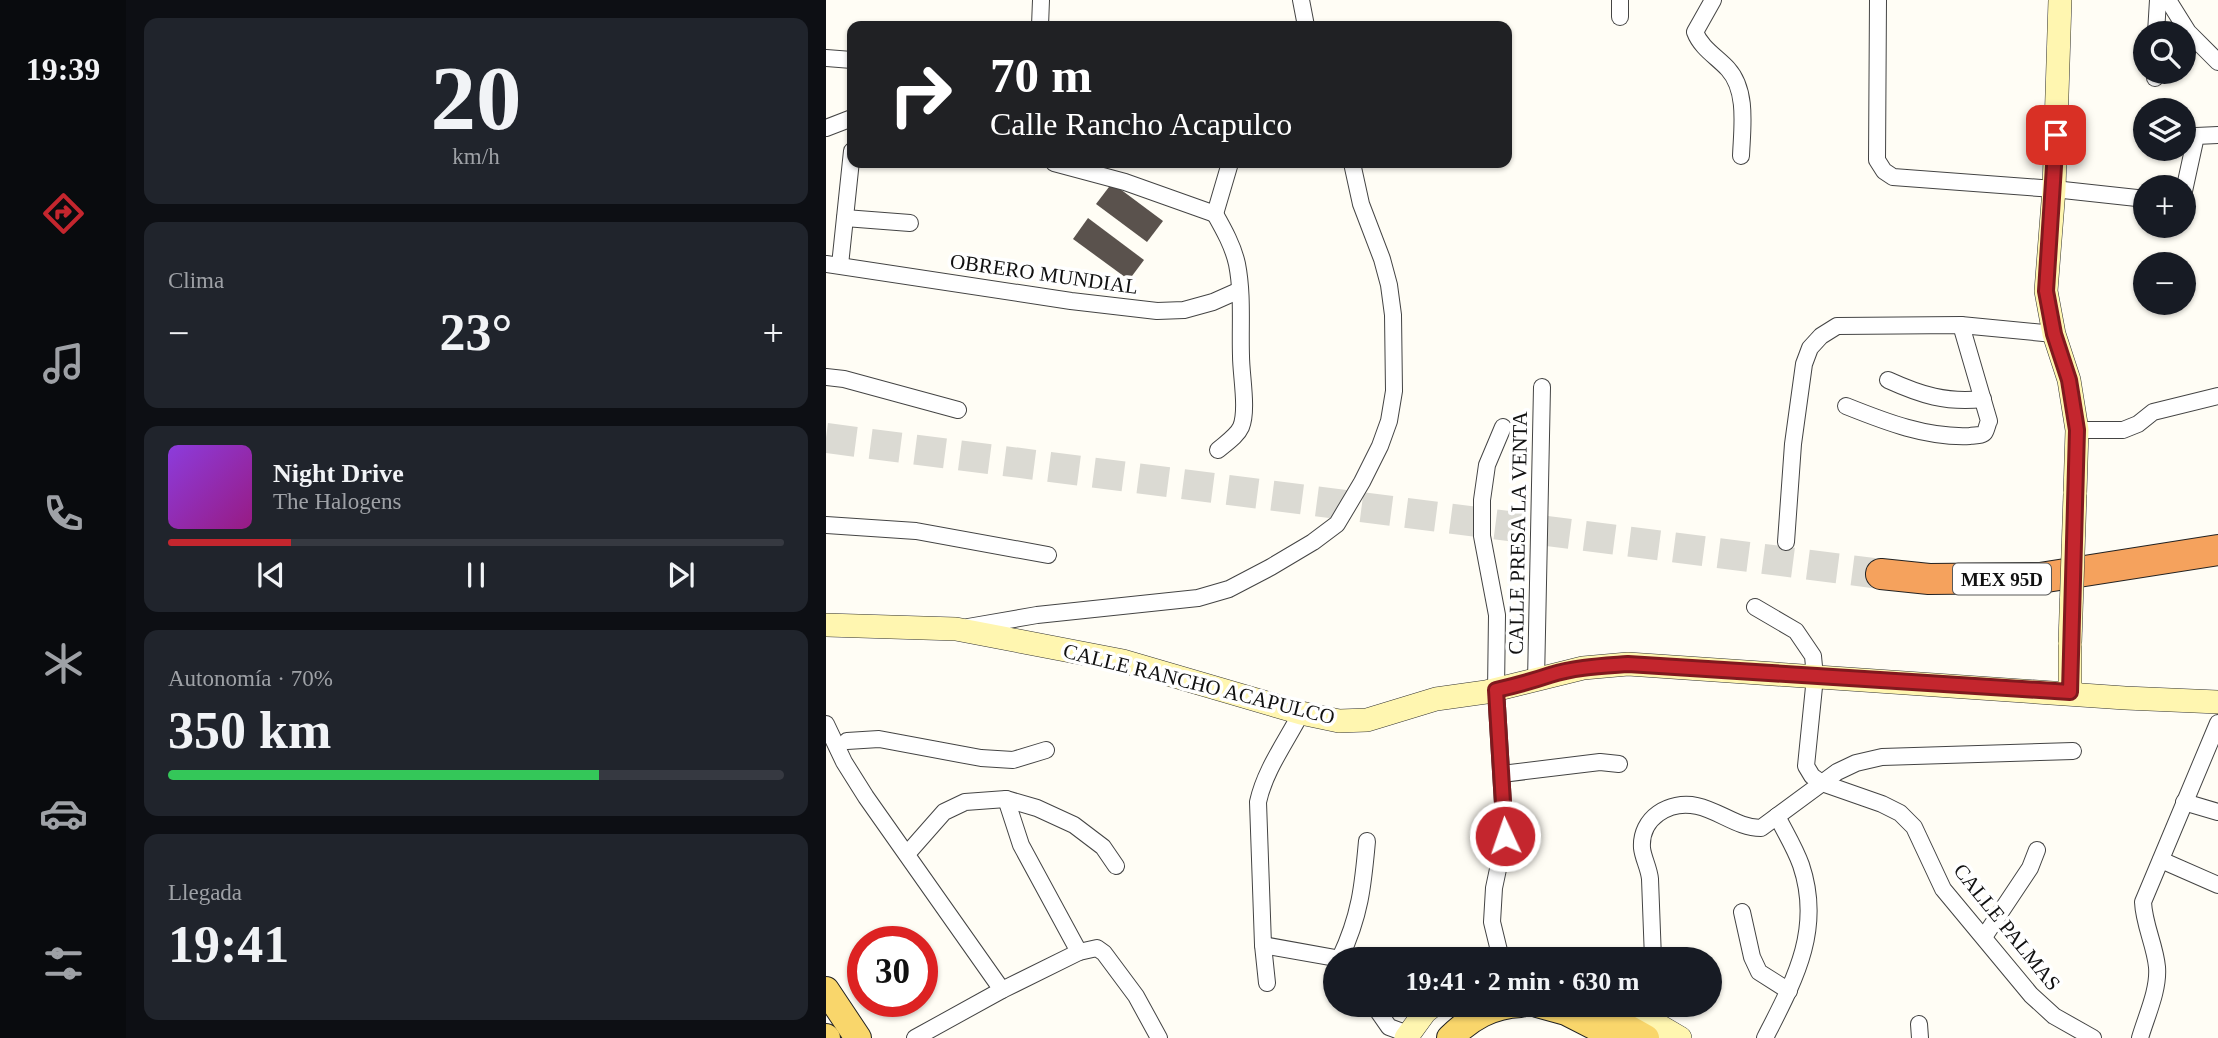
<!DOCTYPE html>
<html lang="es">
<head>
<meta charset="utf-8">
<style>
	:root { --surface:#171b24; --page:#20242c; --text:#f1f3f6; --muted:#9ea1a6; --line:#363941; --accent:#c4262e }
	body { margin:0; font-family:Georgia,serif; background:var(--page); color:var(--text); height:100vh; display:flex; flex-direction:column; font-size:26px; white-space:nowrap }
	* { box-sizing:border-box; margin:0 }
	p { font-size:23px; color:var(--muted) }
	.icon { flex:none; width:38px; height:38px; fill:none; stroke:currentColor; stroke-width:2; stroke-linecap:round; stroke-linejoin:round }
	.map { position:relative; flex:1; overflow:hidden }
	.details { display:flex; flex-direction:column; gap:18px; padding:18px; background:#0d0f14; width:700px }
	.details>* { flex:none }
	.banner { position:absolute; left:21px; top:21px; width:665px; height:147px; border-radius:14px; box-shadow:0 2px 5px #0004; background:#202124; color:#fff; overflow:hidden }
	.buttons { position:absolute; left:1307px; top:21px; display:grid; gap:14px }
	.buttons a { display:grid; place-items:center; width:63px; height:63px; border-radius:50%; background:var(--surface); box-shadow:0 2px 5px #0004; font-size:35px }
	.speed { position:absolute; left:21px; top:926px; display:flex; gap:14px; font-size:35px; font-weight:700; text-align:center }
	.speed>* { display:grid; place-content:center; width:91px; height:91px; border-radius:50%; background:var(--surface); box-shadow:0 2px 5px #0004; line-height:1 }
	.speed .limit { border:10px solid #d22; background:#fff; color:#111 }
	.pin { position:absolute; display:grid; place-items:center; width:60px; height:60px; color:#fff; margin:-30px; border-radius:14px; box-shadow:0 4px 10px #0006 }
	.me { position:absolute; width:77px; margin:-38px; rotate:357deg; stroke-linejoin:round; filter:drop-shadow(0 0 5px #0008) }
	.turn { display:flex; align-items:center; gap:24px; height:147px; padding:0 28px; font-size:32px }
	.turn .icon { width:91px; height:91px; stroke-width:2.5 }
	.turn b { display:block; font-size:49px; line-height:60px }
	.big { font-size:52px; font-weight:800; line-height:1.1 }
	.details .tile { flex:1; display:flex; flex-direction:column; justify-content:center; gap:10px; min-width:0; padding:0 24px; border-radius:14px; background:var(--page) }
	.details .dial { align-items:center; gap:0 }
	.dial b { font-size:91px; line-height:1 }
	.song { display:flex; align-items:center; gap:21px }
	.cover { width:84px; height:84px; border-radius:10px; background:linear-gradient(135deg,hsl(270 70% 55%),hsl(310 70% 35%)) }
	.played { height:7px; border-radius:4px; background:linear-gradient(90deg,var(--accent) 20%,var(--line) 20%) }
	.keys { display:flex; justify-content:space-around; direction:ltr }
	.heat { display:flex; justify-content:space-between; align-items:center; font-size:38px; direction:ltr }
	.charge { height:10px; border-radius:5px; background:linear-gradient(90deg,#34c759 70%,var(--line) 0) }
	.trip { position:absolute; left:497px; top:947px; width:399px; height:70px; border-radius:35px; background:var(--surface); box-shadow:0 2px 5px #0004; font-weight:800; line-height:70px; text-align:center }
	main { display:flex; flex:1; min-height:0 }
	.tab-bar { display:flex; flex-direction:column; width:126px; justify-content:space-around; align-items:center; background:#090b0e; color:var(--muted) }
	.tab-bar .icon { width:49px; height:49px }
	.tab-bar .current { color:var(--accent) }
	.tab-bar b { font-size:32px; color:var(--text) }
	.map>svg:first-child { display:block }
	.building { fill:#5a524d }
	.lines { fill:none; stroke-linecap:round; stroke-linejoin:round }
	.highway-tunnel { stroke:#dbdad3; stroke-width:30; stroke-dasharray:30 15; stroke-linecap:butt }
	.street-casing { stroke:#444; stroke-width:18 }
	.secondary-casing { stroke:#333; stroke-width:24 }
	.primary-casing { stroke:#222; stroke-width:28 }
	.highway-casing { stroke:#222; stroke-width:32 }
	.street { stroke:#fff; stroke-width:16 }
	.secondary { stroke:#fff6b0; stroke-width:23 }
	.primary { stroke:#f9d66b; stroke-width:26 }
	.highway { stroke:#f5a25d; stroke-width:30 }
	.secondary-bridge-casing { stroke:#333; stroke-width:24; stroke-linecap:butt }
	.secondary-bridge { stroke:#fff6b0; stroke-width:23 }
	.route-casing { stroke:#7f191e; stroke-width:18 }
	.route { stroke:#c4262e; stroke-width:12 }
	.labels { text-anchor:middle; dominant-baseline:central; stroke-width:7; stroke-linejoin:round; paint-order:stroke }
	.shield { fill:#fff; stroke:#585858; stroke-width:2 }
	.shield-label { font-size:19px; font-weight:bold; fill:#111 }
	.street-label { font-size:21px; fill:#111; stroke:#fff }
</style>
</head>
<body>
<main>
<nav class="tab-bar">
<b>19:39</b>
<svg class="icon current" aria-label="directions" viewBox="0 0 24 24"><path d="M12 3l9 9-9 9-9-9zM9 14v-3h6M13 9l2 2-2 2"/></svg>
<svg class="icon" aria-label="music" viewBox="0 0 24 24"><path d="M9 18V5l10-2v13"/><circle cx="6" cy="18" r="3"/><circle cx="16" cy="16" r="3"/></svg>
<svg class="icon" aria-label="phone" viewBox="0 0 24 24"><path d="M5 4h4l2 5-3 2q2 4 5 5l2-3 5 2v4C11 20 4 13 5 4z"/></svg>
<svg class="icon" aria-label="climate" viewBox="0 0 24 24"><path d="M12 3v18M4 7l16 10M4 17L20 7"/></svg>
<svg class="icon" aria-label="car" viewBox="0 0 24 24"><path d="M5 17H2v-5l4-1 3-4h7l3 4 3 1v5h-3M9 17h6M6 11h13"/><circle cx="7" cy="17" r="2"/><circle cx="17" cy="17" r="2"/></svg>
<svg class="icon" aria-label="filters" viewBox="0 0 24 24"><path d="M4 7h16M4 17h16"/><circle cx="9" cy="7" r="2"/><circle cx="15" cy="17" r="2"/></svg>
</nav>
<section class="details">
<div class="tile dial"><b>20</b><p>km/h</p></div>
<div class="tile"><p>Clima</p>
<div class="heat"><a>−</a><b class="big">23°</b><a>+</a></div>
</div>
<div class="tile">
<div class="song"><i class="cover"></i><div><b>Night Drive</b><p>The Halogens</p></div></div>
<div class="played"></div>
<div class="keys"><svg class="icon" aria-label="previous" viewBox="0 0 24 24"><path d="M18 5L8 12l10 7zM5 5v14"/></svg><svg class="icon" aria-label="pause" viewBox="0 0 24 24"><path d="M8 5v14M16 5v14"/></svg><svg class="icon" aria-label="next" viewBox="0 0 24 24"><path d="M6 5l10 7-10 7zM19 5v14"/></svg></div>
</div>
<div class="tile"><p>Autonomía · 70%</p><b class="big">350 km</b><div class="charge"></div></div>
<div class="tile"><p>Llegada</p><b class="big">19:41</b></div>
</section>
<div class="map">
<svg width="1392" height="1038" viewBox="0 0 1392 1038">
	<rect width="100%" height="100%" fill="#fffdf5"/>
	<g class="building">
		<path d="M286,183L337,221L321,242L270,204Z"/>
		<path d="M262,218L318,260L303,280L247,239Z"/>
	</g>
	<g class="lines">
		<path class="highway-tunnel" d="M0,438L1055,574"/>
		<g class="street-casing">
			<g id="street">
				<path d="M475,0L480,26"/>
				<path d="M887,0L869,32C875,48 891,57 902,69C922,91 916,129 915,156"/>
				<path d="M1052,0L1051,160L1058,171L1067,177L1228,189L1320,199"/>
				<path d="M1342,0L1362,32L1392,62"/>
				<path d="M794,17V0"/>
				<path d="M214,26L215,0"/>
				<path d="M1330,33L1332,0"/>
				<path d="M0,58L26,60"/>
				<path d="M1329,78V72"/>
				<path d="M0,128L26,118"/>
				<path d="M228,163L299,182L389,214"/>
				<path d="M1358,191L1370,136L1392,135"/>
				<path d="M389,214C398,230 407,246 411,264C417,295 414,325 415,356C415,375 422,410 415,427C411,436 400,443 392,450"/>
				<path d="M389,214L404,163"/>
				<path d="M19,218L84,223"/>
				<path d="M0,264L245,301L331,311L358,310L387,302L414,290"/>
				<path d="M14,265L26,151"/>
				<path d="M0,377L18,379L132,410"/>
				<path d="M1062,380C1095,395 1120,403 1157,399"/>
				<path d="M1020,406C1060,422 1101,438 1144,436C1149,435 1156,436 1159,432C1160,431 1162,422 1163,421L1135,325"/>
				<path d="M1251,430H1297L1312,424L1327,412L1392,396"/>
				<path d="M0,525L90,531L222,555"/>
				<path d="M960,542L967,444L978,364L984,348L995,336L1011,326L1135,325L1228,334"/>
				<path d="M929,607L970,631L987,656L989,677L980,766L986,776L996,783L1056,804L1074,813L1088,827L1117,889L1205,995L1228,1016L1267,1038"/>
				<path d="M142,627L211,615L372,598L403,589L445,567L487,542L511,524L536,482L554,446L563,421L568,391L567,315L563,285L556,259L535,204L526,163"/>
				<path d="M710,681L716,387"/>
				<path d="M0,724L18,762L40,797L176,990"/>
				<path d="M21,741L53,739L155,758L187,760L220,750"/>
				<path d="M676,774L774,762L793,764"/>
				<path d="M180,799L195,845L253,952"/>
				<path d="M1358,802L1392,812"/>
				<path d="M81,854L118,812L139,802L180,799L211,808L248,825L277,847L290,866"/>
				<path d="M1335,860L1392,885"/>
				<path d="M916,912L926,957L933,972L963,991"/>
				<path d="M1158,937L1204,868L1211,850"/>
				<path d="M437,945L515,959"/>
				<path d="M514,958C534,916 537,886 541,841"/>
				<path d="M675,959L666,922L668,888L679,836L670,690L671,615L656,536V500L661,465L677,427"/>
				<path d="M827,959C826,932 825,905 824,879C823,868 817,858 816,848C814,818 843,800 871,806C894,811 912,828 935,828L1011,772L1030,763L1056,757L1247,751"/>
				<path d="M441,983L437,945L432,802C439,770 460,742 475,713"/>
				<path d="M547,1004L563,1027L582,1034"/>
				<path d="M1093,1024L1094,1038"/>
				<path d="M89,1038L176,990L253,952L271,948L278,953L310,996L333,1038"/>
				<path d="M939,1038C968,981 997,930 975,865C969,848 959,832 951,816"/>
				<path d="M1314,1038C1320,1017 1333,990 1331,967C1329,945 1318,925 1317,902L1392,723"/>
			</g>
		</g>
		<g class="secondary-casing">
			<g id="secondary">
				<path d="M1234,0L1228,189L1220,291L1228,334L1243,380L1251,430L1249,494"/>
				<path d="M0,625L130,629L297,661L475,713L513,721L541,720L610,699L660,692L757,668L802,664L1299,698L1392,702"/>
				<path d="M1244,693V643"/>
				<path d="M796,1004L854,1038"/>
				<path d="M580,1038L599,1012L609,1004"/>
			</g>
		</g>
		<g class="primary-casing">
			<g id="primary">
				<path d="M0,990L32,1038"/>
				<path d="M711,1004L740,1012L791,1038"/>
				<path d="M779,1015L820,1038"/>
				<path d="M0,1037L1,1038"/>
				<path d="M624,1038C644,1018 666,1005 695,1004"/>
			</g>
		</g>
		<g class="highway-casing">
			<path id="highway" d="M1055,574L1103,579L1214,578L1392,550"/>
		</g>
		<use href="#street" class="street"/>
		<use href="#secondary" class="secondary"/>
		<use href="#primary" class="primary"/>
		<use href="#highway" class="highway"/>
		<g class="secondary-bridge-casing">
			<path id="secondary-bridge" d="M1244,643L1249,494"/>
		</g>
		<use href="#secondary-bridge" class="secondary-bridge"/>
	</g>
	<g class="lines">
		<g class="route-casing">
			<path id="route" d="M679,836L670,690C688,686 706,681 724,675C749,667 776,666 802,664L1244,692L1251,430L1243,380L1228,334L1220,291L1230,135"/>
		</g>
		<use href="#route" class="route"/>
	</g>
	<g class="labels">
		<rect class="shield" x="1127" y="563.5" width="98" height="31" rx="5"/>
		<g class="shield-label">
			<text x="1176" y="579">MEX 95D</text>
		</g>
		<g class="street-label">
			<text transform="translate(218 274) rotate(8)">OBRERO MUNDIAL</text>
			<text transform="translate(692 533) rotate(-89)">CALLE PRESA LA VENTA</text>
			<text transform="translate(373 684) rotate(14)">CALLE RANCHO ACAPULCO</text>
			<text transform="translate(1181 927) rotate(51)">CALLE PALMAS</text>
		</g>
	</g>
</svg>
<div class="buttons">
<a><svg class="icon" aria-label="search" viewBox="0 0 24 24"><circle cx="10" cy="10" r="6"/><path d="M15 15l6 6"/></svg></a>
<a><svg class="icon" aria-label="layers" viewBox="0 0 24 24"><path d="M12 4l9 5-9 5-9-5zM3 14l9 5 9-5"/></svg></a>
<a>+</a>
<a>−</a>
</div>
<div class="speed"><div class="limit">30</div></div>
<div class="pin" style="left:1230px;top:135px;background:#d93025"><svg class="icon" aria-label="arrive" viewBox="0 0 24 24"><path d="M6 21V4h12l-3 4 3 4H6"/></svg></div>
<svg class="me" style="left:679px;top:836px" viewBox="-20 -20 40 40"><circle r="17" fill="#c4262e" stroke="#fff" stroke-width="3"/><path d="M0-11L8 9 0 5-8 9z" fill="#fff"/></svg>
<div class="trip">19:41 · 2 min · 630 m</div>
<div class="banner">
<div class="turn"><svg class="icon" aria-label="right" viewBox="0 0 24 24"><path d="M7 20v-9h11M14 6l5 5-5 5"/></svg><div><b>70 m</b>Calle Rancho Acapulco</div></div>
</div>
</div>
</main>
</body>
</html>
